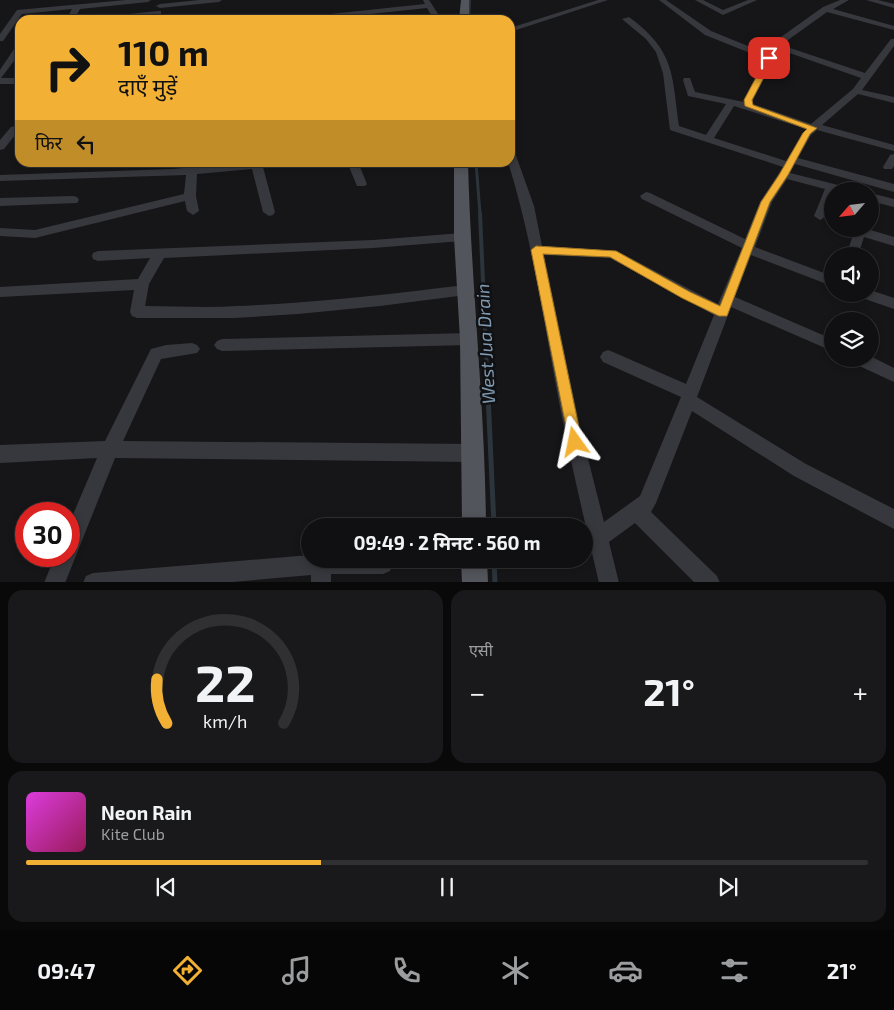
<!DOCTYPE html>
<html lang="hi">
<head>
<meta charset="utf-8">
<style>
	:root { --surface:#101012; --page:#19191b; --text:#f1f3f6; --muted:#9c9d9f; --line:#303032; --accent:#f2b134 }
	body { margin:0; font-family:"Exo 2","Noto Sans Devanagari",sans-serif; background:var(--page); color:var(--text); height:100vh; display:flex; flex-direction:column; font-size:19px; white-space:nowrap }
	* { box-sizing:border-box; margin:0 }
	p { font-size:16px; color:var(--muted) }
	.icon { flex:none; width:28px; height:28px; fill:none; stroke:currentColor; stroke-width:2; stroke-linecap:round; stroke-linejoin:round }
	.map { position:relative; height:582px; overflow:hidden }
	.sheet { display:flex; flex-direction:column; gap:8px; padding:8px; background:#09090a; flex:1 }
	.sheet>* { flex:none }
	.top-card { position:absolute; left:15px; top:15px; width:500px; height:152px; border-radius:15px; box-shadow:0 2px 8px #0003,0 0 0 1px var(--line); background:#f2b134; color:#111; overflow:hidden }
	.needle { width:32px; rotate:242deg }
	.controls { position:absolute; left:824px; top:182px; display:grid; gap:10px }
	.controls a { display:grid; place-items:center; width:55px; height:55px; border-radius:50%; background:var(--surface); box-shadow:0 2px 8px #0003,0 0 0 1px var(--line); font-size:25px }
	.speed { position:absolute; left:15px; top:502px; display:flex; gap:10px; font-size:25px; font-weight:700; text-align:center }
	.speed>* { display:grid; place-content:center; width:65px; height:65px; border-radius:50%; background:var(--surface); box-shadow:0 2px 8px #0003,0 0 0 1px var(--line); line-height:1 }
	.speed .limit { border:8px solid #d22; background:#fff; color:#111 }
	.pin { position:absolute; display:grid; place-items:center; width:42px; height:42px; color:#fff; margin:-21px; border-radius:10px; box-shadow:0 2px 8px #0006 }
	.me { position:absolute; width:55px; margin:-28px; rotate:348deg; stroke-linejoin:round; filter:drop-shadow(0 0 4px #0008) }
	.turn { display:flex; align-items:center; gap:18px; height:105px; padding:0 20px; font-size:22px }
	.turn .icon { width:65px; height:65px; stroke-width:2.5 }
	.turn b { display:block; font-size:35px; line-height:42px }
	.then { display:flex; align-items:center; height:48px; padding:0 20px; background:#0003; gap:10px; font-size:19px }
	.big { font-size:38px; font-weight:700; line-height:1.1 }
	.sheet .widget { flex:1; display:flex; flex-direction:column; justify-content:center; gap:8px; min-width:0; padding:0 18px; border-radius:15px; background:var(--page) }
	.sheet .dial { align-items:center; gap:0 }
	.dial svg { height:130px; overflow:visible; fill:none; stroke:var(--line); stroke-width:7; stroke-linecap:round; text-anchor:middle }
	.dial text { fill:var(--text); stroke:none }
	.song { display:flex; align-items:center; gap:15px }
	.cover { width:60px; height:60px; border-radius:8px; background:linear-gradient(135deg,hsl(300 70% 55%),hsl(330 70% 35%)) }
	.played { height:5px; border-radius:2px; background:linear-gradient(90deg,var(--accent) 35%,var(--line) 35%) }
	.keys { display:flex; justify-content:space-around; direction:ltr }
	.heat { display:flex; justify-content:space-between; align-items:center; font-size:28px; direction:ltr }
	.sheet .tiles { flex:1; display:grid; gap:8px; grid-template-columns:1fr 1fr }
	.widget:last-child { grid-column:span 2 }
	.trip { position:absolute; left:301px; top:518px; width:292px; height:50px; border-radius:25px; background:var(--surface); box-shadow:0 2px 8px #0003,0 0 0 1px var(--line); font-weight:700; line-height:50px; text-align:center }
	.tab-bar { display:flex; height:80px; justify-content:space-around; align-items:center; background:#060607; color:var(--muted) }
	.tab-bar .icon { width:35px; height:35px }
	.tab-bar .active { color:var(--accent) }
	.tab-bar b { font-size:22px; color:var(--text) }
	.map>svg:first-child { display:block }
	.lines { fill:none; stroke-linecap:round; stroke-linejoin:round }
	.stream-far3 { stroke:#2c353c; stroke-width:2 }
	.stream-far2 { stroke:#2c353c; stroke-width:3 }
	.stream-far1 { stroke:#2c353c; stroke-width:4 }
	.stream { stroke:#2c353c; stroke-width:5 }
	.minor { fill:#37383d; fill-rule:evenodd }
	.major { fill:#53555c; fill-rule:evenodd }
	.route { fill:#f2b134; stroke:#9d7322 }
	.labels { text-anchor:middle; dominant-baseline:central; stroke-width:5; stroke-linejoin:round; paint-order:stroke }
	.water-label { font-size:18px; font-style:italic; fill:#7f9bb3; stroke:#111113 }
</style>
</head>
<body>
<div class="map">
<svg width="894" height="583" viewBox="0 0 894 583">
	<rect width="100%" height="100%" fill="#161618"/>
	<g class="lines">
		<path class="stream-far3" d="M469,20L470,0"/>
		<path class="stream-far2" d="M476,162L480,214"/>
		<path class="stream-far1" d="M480,213L487,373"/>
		<g class="stream">
			<path d="M487,372L494,526"/>
			<path d="M494,559L495,583"/>
		</g>
		<g class="minor">
			<path d="M126,0H151L148,2L80,9L74,20H66L72,9L22,14L3,41H0V34L17,10Z"/>
			<path d="M199,0H222L219,2L160,8L156,6L160,4Z"/>
			<path d="M423,0H429L442,20H434L427,8L314,20H288L292,18L425,4Z"/>
			<path d="M598,0H608L510,32V28Z"/>
			<path d="M659,0H666L711,31L768,54L774,42L823,7L840,0H849L833,9L894,26V30L827,12L781,45L865,73L891,39H894V46L862,90L894,97V103L858,94L822,125L894,145V151L817,130L811,135L798,158L894,184V192L795,164L790,173L850,188L852,191H832C832,200 829,217 820,220L814,216L825,189L787,179L772,202L755,247L832,276V286L751,255L735,297L832,339V351L731,307L697,397L806,464L894,509V529L794,476L692,411L656,503L651,512L717,576L720,583H695L635,523L609,542L619,583H599C584,518 568,452 556,386C542,311 531,235 508,162H510V149L514,150L534,206L542,246L617,251L718,304L742,248L642,199L640,196L646,192L650,193L745,239L760,202L783,167L670,130L663,73L656,52L646,39L622,19L629,17C675,51 672,74 679,126L706,135L726,104L688,96L683,80L684,78H690L695,92L744,102L765,59L705,35ZM778,49L861,78L853,89L811,124L753,104V100ZM734,106L806,129L786,161L714,138ZM544,255L610,258L714,315L686,384L613,352L608,350L603,352L600,357L603,362L681,397L640,496L604,522L579,423Z"/>
			<path d="M695,0H703L723,10L748,0H757L723,15Z"/>
			<path d="M866,0H878L894,4V8Z"/>
			<path d="M158,11H161V15L111,20H86L90,18Z"/>
			<path d="M14,49H20V53L1,78H20V84H0V70Z"/>
			<path d="M15,126L20,129L4,149L0,150V140L11,127Z"/>
			<path d="M894,154V166L892,169H884L883,167L890,155Z"/>
			<path d="M251,162H280L263,167L275,212L273,215L269,216L263,212L252,169L197,174L196,196L199,211L193,215L187,211L185,201L35,238L0,236V228L35,230L184,194L186,175L0,181V175L172,169Z"/>
			<path d="M347,162H358L367,184L365,186H357Z"/>
			<path d="M870,193L894,199V207L870,201Z"/>
			<path d="M73,196L77,197L79,200L77,203L0,206V198Z"/>
			<path d="M855,229H867L894,237V246L864,237L858,256H846Z"/>
			<path d="M462,233L468,237L462,241L373,248L164,258L149,284L145,306C176,306 207,308 237,306C314,303 390,294 466,285L471,286L473,290L471,294L466,295L380,306L298,314L235,318H137L132,316L130,312L134,290L0,297V287L138,279L150,258L98,261L93,259L92,256L93,253L98,251L373,240Z"/>
			<path d="M870,290L894,298V309L862,298L860,294H870Z"/>
			<path d="M469,333L474,335L476,339L474,343L469,345L222,351L217,349L214,345L217,341L222,339Z"/>
			<path d="M192,343L197,345L200,349L197,353L161,359L123,441L473,444L479,447L482,453L479,459L473,462L115,458L65,583H44L55,556H69V524L97,458L0,463V445L105,441L151,349L166,345Z"/>
			<path d="M870,356L894,368V382L855,364L852,359H870Z"/>
			<path d="M310,555V559H391L393,564L390,571L383,574H331V583H311V575L221,583H83L86,576L93,573Z"/>
		</g>
		<g class="major">
			<path d="M461,0H469V20H459Z"/>
			<path d="M454,162H468C471,284 485,405 486,526H462L460,339L454,237Z"/>
			<path d="M461,559H487L488,583H462Z"/>
		</g>
	</g>
	<path class="route" d="M767,57L772,58L770,66L752,100L753,105L817,128L810,134L788,175L770,202L727,316H719L682,298L610,257L543,254L582,442L580,447L575,449L570,447L531,250L536,246L616,251L690,292L720,306L761,202L779,175L803,133L807,129L745,106L744,100Z"/>
	<g class="labels">
		<g class="water-label">
			<text transform="translate(485 344) rotate(-93)">West Jua Drain</text>
		</g>
	</g>
</svg>
<div class="controls">
<a><svg class="needle" viewBox="-14 -14 28 28"><path d="M0-13l5 13h-10z" fill="#e53935"/><path d="M0 13l5-13h-10z" fill="#9c9d9f"/></svg></a>
<a><svg class="icon" aria-label="sound" viewBox="0 0 24 24"><path d="M4 9h4l5-4v14l-5-4H4zM17 9q2 3 0 6"/></svg></a>
<a><svg class="icon" aria-label="layers" viewBox="0 0 24 24"><path d="M12 4l9 5-9 5-9-5zM3 14l9 5 9-5"/></svg></a>
</div>
<div class="speed"><div class="limit">30</div></div>
<div class="pin" style="left:769px;top:58px;background:#d93025"><svg class="icon" aria-label="arrive" viewBox="0 0 24 24"><path d="M6 21V4h12l-3 4 3 4H6"/></svg></div>
<svg class="me" style="left:575px;top:442px" viewBox="-20 -20 40 40"><path d="M0-17L14 15 0 8-14 15z" fill="#f2b134" stroke="#fff" stroke-width="4"/></svg>
<div class="trip">09:49 · 2 मिनट · 560 m</div>
<div class="top-card">
<div class="turn"><svg class="icon" aria-label="right" viewBox="0 0 24 24"><path d="M7 20v-9h11M14 6l5 5-5 5"/></svg><div><b>110 m</b>दाएँ मुड़ें</div></div>
<div class="then">फिर<svg class="icon" aria-label="left" viewBox="0 0 24 24"><path d="M17 20v-9H6M10 6l-5 5 5 5"/></svg></div>
</div>
</div>
<section class="sheet">
<div class="tiles">
<div class="widget dial"><svg viewBox="0 0 100 80">
<path d="M14 69A42 42 0 1 1 86 69"/>
<path d="M14 69A42 42 0 0 1 8 42" stroke="#f2b134"/>
<text x="50" y="56" font-size="32" font-weight="700">22</text>
<text x="50" y="72" font-size="11">km/h</text>
</svg></div>
<div class="widget"><p>एसी</p>
<div class="heat"><a>−</a><b class="big">21°</b><a>+</a></div>
</div>
<div class="widget">
<div class="song"><i class="cover"></i><div><b>Neon Rain</b><p>Kite Club</p></div></div>
<div class="played"></div>
<div class="keys"><svg class="icon" aria-label="previous" viewBox="0 0 24 24"><path d="M18 5L8 12l10 7zM5 5v14"/></svg><svg class="icon" aria-label="pause" viewBox="0 0 24 24"><path d="M8 5v14M16 5v14"/></svg><svg class="icon" aria-label="next" viewBox="0 0 24 24"><path d="M6 5l10 7-10 7zM19 5v14"/></svg></div>
</div>
</div>
</section>
<nav class="tab-bar">
<b>09:47</b>
<svg class="icon active" aria-label="directions" viewBox="0 0 24 24"><path d="M12 3l9 9-9 9-9-9zM9 14v-3h6M13 9l2 2-2 2"/></svg>
<svg class="icon" aria-label="music" viewBox="0 0 24 24"><path d="M9 18V5l10-2v13"/><circle cx="6" cy="18" r="3"/><circle cx="16" cy="16" r="3"/></svg>
<svg class="icon" aria-label="phone" viewBox="0 0 24 24"><path d="M5 4h4l2 5-3 2q2 4 5 5l2-3 5 2v4C11 20 4 13 5 4z"/></svg>
<svg class="icon" aria-label="climate" viewBox="0 0 24 24"><path d="M12 3v18M4 7l16 10M4 17L20 7"/></svg>
<svg class="icon" aria-label="car" viewBox="0 0 24 24"><path d="M5 17H2v-5l4-1 3-4h7l3 4 3 1v5h-3M9 17h6M6 11h13"/><circle cx="7" cy="17" r="2"/><circle cx="17" cy="17" r="2"/></svg>
<svg class="icon" aria-label="filters" viewBox="0 0 24 24"><path d="M4 7h16M4 17h16"/><circle cx="9" cy="7" r="2"/><circle cx="15" cy="17" r="2"/></svg>
<b>21°</b>
</nav>
</body>
</html>
